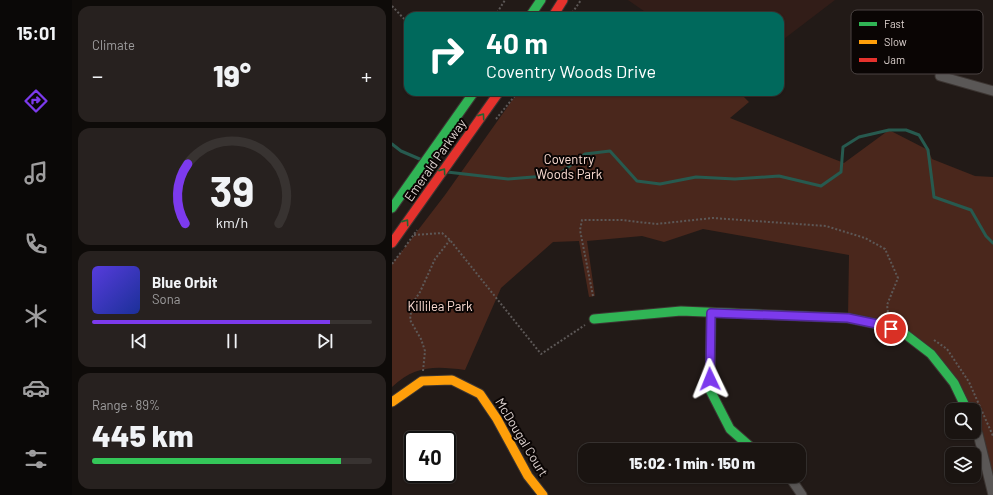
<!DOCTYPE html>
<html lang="en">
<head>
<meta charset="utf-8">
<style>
	:root { --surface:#1a1411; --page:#27211f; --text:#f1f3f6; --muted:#9f9e9f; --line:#383331; --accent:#7c3aed }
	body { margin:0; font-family:Barlow,sans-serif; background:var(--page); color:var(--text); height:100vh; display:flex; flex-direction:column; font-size:15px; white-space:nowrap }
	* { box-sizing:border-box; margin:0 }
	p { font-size:13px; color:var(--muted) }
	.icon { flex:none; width:22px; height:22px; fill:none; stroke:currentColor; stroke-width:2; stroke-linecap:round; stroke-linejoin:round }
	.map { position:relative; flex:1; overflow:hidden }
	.details { display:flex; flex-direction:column; gap:6px; padding:6px; background:#0e0b09; width:320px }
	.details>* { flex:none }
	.hud { position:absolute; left:12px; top:12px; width:380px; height:84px; border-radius:12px; box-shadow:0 1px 3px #0004,0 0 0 1px var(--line); background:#00695c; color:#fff; overflow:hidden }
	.tools { position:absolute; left:553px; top:403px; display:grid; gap:8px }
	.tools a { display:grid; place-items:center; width:36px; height:36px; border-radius:8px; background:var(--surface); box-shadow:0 1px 3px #0004,0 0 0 1px var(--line); font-size:20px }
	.speed { position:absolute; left:12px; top:431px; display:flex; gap:8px; font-size:20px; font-weight:700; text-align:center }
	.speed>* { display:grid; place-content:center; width:52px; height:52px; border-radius:50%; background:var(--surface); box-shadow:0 1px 3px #0004,0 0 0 1px var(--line); line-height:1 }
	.speed .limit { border:2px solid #111; border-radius:6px; background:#fff; color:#111 }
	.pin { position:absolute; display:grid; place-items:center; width:34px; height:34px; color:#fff; margin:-17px; border:2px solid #fff; border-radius:50%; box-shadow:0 1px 4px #0007 }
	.me { position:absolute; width:44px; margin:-22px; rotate:358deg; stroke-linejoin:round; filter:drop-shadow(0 0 3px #0008) }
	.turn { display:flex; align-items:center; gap:14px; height:84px; padding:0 16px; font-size:18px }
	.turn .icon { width:52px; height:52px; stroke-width:2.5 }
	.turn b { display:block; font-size:28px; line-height:34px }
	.big { font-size:30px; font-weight:800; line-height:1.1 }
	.details .card { flex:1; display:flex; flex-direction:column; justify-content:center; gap:6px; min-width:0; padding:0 14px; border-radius:12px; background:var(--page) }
	.details .dial { align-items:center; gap:0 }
	.dial svg { height:104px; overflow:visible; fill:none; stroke:var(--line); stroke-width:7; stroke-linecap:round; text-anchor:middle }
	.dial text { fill:var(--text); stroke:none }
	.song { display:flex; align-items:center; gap:12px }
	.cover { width:48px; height:48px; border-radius:6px; background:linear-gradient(135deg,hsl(250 70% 55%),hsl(230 70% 35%)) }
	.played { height:4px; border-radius:2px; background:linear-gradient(90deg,var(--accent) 85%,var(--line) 85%) }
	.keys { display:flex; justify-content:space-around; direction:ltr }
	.heat { display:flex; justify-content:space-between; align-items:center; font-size:22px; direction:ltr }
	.charge { height:6px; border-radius:3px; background:linear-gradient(90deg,#34c759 89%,var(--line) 0) }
	.trip { position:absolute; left:186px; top:443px; width:228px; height:40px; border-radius:12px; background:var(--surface); box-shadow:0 1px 3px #0004,0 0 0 1px var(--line); font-weight:800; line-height:40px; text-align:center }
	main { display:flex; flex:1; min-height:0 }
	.menu { display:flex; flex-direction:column; width:72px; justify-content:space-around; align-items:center; background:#0a0807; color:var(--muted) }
	.menu .icon { width:28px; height:28px }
	.menu .selected { color:var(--accent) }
	.menu b { font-size:18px; color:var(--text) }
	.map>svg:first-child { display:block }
	.built { fill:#321d18 }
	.green { fill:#4a271c }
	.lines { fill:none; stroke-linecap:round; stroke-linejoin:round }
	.stream { stroke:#275a4f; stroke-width:3 }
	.street-casing { stroke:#3c3532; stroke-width:11 }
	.fast-casing { stroke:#3c3532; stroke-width:11 }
	.slow-casing { stroke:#3c3532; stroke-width:11 }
	.jam-casing { stroke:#3c3532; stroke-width:11 }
	.path { stroke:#5d5857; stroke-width:2; stroke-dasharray:2 2; stroke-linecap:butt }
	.street { stroke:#5a5756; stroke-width:9 }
	.fast { stroke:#30b455; stroke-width:9 }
	.slow { stroke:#ff9f0a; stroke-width:9 }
	.jam { stroke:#e5322d; stroke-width:9 }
	.oneway { stroke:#1f6531 }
	.route-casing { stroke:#51269a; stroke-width:10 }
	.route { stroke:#7c3aed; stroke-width:7 }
	.labels { text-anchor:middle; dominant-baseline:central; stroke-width:4; stroke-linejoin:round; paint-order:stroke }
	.park-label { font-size:13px; fill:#fbdcd3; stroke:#0a0504 }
	.street-label { font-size:13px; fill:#dfd4d1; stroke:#0a0504 }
	.key { fill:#0a0504; stroke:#4a4342; stroke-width:1 }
	.key-label { font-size:11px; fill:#dfd4d1 }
</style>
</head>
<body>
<main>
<nav class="menu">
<b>15:01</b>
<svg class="icon selected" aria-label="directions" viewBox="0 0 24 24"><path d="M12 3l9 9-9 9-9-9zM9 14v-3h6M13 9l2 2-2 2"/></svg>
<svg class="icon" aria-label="music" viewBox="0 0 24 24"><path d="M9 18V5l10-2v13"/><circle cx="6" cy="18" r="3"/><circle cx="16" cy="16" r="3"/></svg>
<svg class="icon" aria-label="phone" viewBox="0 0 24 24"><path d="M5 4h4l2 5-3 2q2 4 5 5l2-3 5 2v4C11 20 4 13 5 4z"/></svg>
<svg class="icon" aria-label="climate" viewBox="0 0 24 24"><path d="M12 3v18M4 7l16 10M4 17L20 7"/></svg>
<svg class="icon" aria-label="car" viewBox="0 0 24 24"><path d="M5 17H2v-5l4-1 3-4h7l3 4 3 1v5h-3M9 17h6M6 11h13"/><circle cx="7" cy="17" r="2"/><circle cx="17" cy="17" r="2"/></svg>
<svg class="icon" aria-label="filters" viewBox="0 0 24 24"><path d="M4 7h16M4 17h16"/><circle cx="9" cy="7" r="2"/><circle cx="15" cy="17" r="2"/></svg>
</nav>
<section class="details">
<div class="card"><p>Climate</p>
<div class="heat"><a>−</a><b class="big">19°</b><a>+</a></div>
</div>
<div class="card dial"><svg viewBox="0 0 100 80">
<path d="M14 69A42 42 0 1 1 86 69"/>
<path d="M14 69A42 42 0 0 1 16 23" stroke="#7c3aed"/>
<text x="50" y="56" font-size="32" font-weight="700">39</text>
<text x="50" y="72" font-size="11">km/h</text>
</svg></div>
<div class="card">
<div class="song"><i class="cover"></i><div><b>Blue Orbit</b><p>Sona</p></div></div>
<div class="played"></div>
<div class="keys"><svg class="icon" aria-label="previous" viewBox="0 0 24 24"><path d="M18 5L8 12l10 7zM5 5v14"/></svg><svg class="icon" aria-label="pause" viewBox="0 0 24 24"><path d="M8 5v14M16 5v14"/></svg><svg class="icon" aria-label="next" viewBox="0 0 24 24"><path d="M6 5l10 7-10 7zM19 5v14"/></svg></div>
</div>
<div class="card"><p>Range · 89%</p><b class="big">445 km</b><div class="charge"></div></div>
</section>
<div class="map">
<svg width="601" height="495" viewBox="0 0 601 495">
	<rect width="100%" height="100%" fill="#221a17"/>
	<path class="built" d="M236,0H443L388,42V16H259Z"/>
	<path class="green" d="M126,92H347L357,102L338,118L452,163L497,130L536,150L540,159L583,176L601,177V495L582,425V410H575L562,383L513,334L456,318L457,255L311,229L272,242L250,236L195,241L203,296L197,297L187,241L161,242L109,288L73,370C44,366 23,365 0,387V264L53,195Z"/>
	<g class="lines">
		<g class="stream">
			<path d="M0,144L9,151L30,160"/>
			<path d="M35,163L48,169"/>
			<path d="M55,172L116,179L166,175L193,154L218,151L245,181L268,184L304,177L343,179L387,176L429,186L449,172L451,147L467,137L497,130H514L527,135L536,150L542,197L579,210L594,236L601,243"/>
		</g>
		<g class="street-casing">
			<g id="street">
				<path d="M548,76L601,91"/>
				<path d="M582,425L586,434L601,495"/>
				<path d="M397,476L410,495"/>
			</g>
		</g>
		<g class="fast-casing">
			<g id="fast">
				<path d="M138,16L149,0"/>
				<path d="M0,208L82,92"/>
				<path d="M319,313L318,390L338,429L362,450"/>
				<path d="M202,319L289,311L456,318L485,324L513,334L539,354L562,383L575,410"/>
			</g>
		</g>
		<g class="slow-casing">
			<path id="slow" d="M0,402L30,381L60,380L88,394L105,419L136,476L151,495"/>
		</g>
		<g class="jam-casing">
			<g id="jam">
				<path d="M161,16L171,0"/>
				<path d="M0,243L107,92"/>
			</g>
		</g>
		<g class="path">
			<path d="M0,6L16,23"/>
			<path d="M103,16L113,0"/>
			<path d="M178,16L189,0"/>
			<path d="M104,119L126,92"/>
			<path d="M22,235L50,233L58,240L149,354L193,325"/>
			<path d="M13,247L25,230"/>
			<path d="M0,264L10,251"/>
			<path d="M201,296L188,230L190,220H230L264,224L321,218L434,226L473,238L493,249L506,278L495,305L496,312L506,318"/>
			<path d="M542,340L555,349L577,382L601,436"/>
			<path d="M31,371L33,351L29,339L18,320L20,304L28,292L43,259L58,240"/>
		</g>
		<use href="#street" class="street"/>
		<use href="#fast" class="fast"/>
		<use href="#slow" class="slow"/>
		<use href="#jam" class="jam"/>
	</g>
	<defs><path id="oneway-chevron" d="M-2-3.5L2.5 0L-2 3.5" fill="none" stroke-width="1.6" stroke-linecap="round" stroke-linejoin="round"/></defs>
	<g class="oneway">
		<use href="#oneway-chevron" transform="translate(90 116) rotate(-55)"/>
		<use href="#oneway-chevron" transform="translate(51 171) rotate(-55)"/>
		<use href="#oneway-chevron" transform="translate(14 222) rotate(-55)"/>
	</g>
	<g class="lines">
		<g class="route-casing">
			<path id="route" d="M318,379L319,313L456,318L485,324L499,329"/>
		</g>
		<use href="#route" class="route"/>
	</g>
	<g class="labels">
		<g class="park-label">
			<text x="177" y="159">Coventry<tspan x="177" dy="15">Woods Park</tspan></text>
			<text x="48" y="306">Killilea Park</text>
		</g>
		<g class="street-label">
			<text transform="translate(43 160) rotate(-55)">Emerald Parkway</text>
			<text transform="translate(130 437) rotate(59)">McDougal Court</text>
		</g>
	</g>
	<rect x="459" y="10" width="132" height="64" rx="6" class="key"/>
	<rect x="467" y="22" width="18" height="4" fill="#30b455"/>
	<rect x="467" y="40" width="18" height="4" fill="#ff9f0a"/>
	<rect x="467" y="58" width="18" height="4" fill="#e5322d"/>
	<g class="key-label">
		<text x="492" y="28">Fast</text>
		<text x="492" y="46">Slow</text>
		<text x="492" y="64">Jam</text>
	</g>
</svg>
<div class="tools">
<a><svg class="icon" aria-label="search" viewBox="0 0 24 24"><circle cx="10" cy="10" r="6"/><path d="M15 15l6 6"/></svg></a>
<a><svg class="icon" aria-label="layers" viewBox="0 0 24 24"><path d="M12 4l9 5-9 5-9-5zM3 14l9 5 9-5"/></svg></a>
</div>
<div class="speed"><div class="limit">40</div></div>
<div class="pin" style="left:499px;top:329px;background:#d93025"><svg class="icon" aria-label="arrive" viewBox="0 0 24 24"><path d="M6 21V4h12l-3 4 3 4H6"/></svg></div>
<svg class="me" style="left:318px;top:379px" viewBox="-20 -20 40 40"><path d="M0-17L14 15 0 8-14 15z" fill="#7c3aed" stroke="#fff" stroke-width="4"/></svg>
<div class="trip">15:02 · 1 min · 150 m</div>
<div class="hud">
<div class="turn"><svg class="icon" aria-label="right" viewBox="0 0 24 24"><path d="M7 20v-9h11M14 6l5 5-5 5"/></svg><div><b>40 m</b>Coventry Woods Drive</div></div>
</div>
</div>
</main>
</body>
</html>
